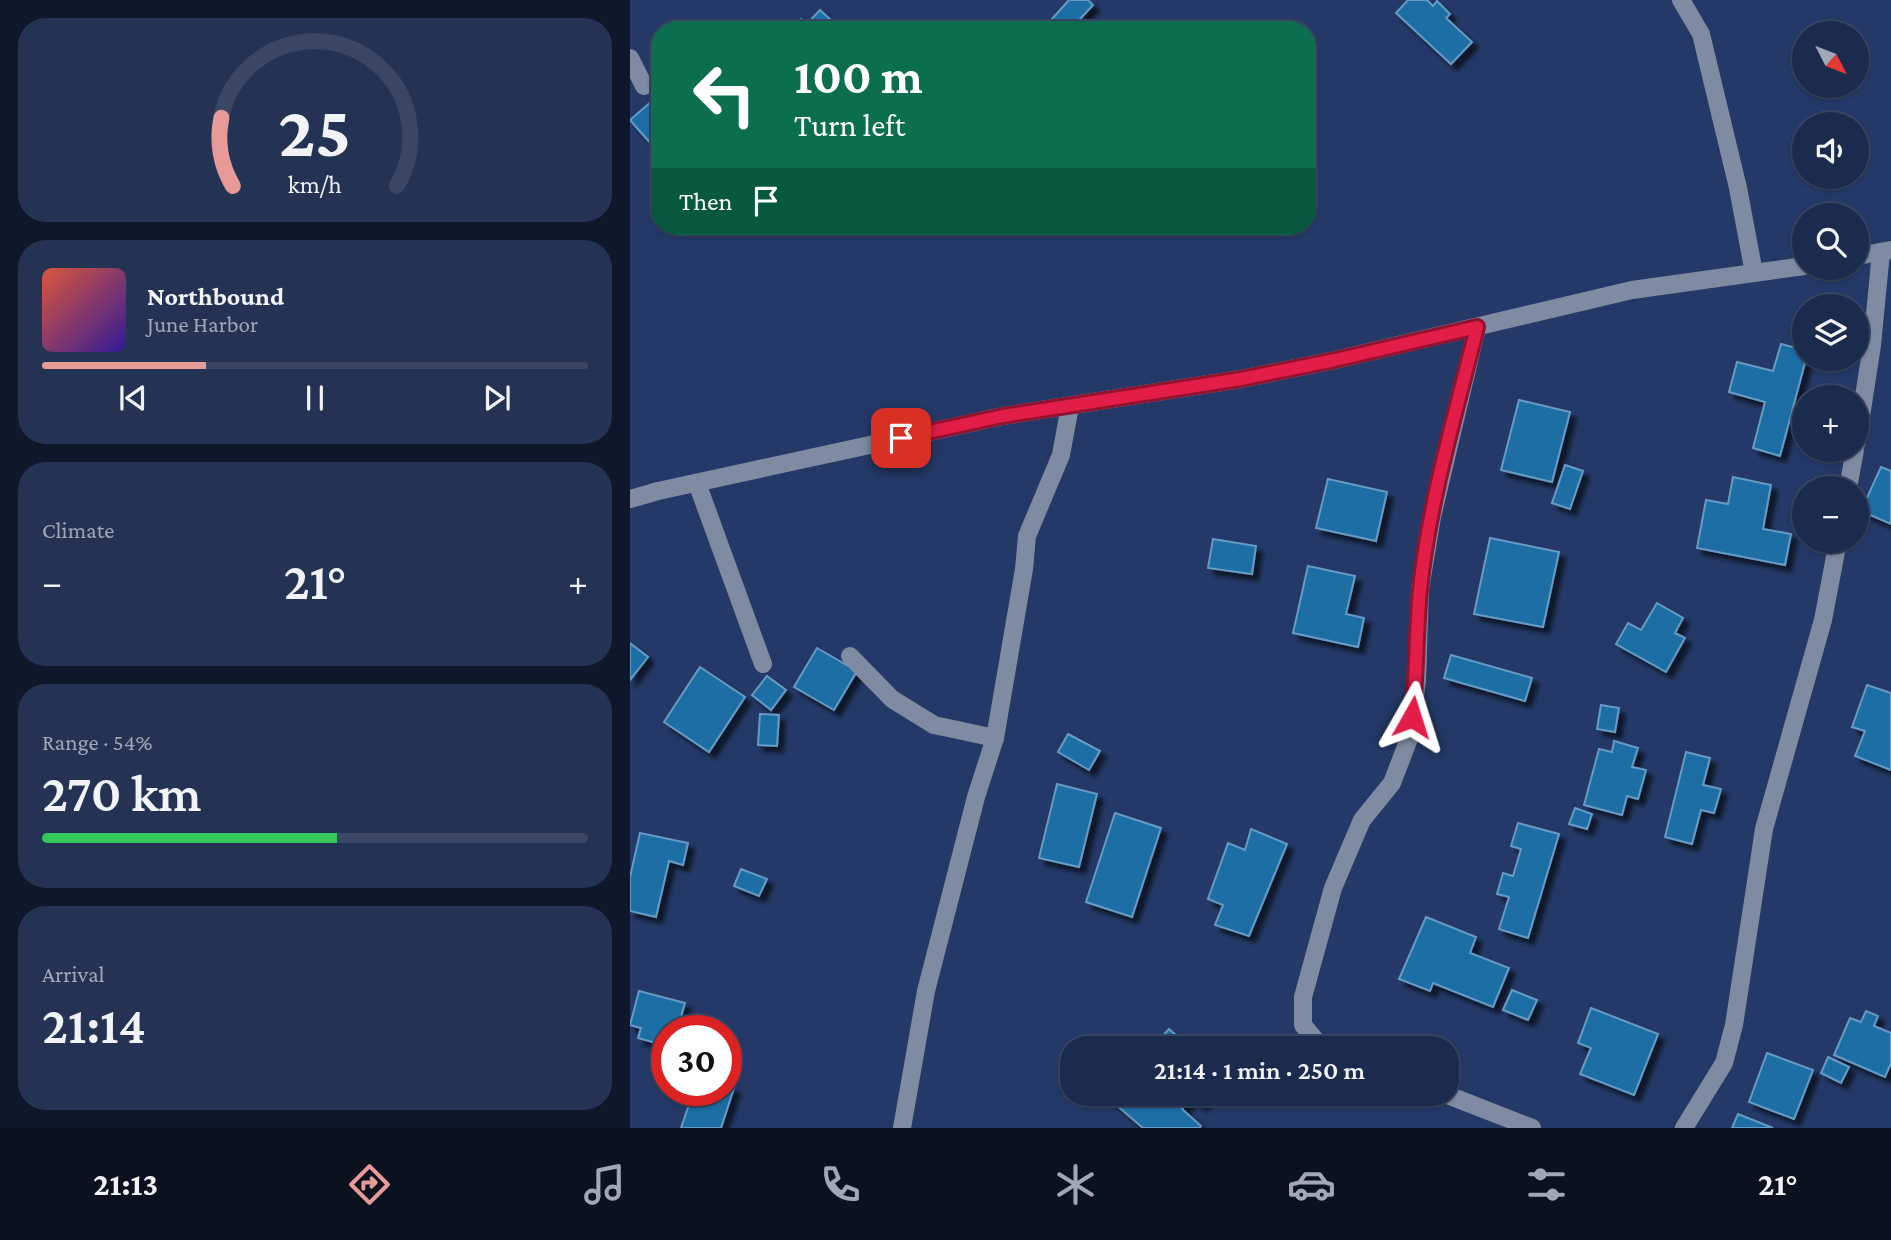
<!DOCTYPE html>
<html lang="en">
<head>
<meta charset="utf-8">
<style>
	:root { --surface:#1b2b4d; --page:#243354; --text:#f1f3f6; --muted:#a0a7b6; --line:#394765; --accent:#e69b98 }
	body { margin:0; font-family:"Crimson Pro",serif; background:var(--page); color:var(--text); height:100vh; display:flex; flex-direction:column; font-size:26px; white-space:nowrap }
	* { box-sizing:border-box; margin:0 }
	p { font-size:23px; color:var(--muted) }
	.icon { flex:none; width:38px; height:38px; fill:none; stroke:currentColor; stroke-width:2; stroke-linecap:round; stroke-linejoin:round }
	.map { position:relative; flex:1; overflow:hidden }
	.panel { display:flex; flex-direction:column; gap:18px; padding:18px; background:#0f182a; width:630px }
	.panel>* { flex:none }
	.guide { position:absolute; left:21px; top:21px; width:665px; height:214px; border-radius:28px; box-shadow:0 2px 5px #0004,0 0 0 2px var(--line); background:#0b6e4f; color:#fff; overflow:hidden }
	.needle { width:46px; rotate:132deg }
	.fabs { position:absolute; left:1162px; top:21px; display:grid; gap:14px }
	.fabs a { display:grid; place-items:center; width:77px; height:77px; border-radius:50%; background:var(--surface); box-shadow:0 2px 5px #0004,0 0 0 2px var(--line); font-size:35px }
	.speed { position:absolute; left:21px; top:1015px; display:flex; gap:14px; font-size:35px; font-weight:700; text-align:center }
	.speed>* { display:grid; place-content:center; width:91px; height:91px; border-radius:50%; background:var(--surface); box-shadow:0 2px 5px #0004,0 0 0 2px var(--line); line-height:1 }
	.speed .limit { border:10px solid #d22; background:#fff; color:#111 }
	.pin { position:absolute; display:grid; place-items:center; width:60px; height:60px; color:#fff; margin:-30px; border-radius:14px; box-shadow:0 4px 10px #0006 }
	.me { position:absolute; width:77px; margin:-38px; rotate:6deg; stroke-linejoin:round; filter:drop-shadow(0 0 5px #0008) }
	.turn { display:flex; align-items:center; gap:24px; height:147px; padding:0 28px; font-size:32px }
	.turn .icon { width:91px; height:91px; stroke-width:2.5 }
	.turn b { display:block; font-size:49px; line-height:60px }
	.then { display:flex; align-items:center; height:66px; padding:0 28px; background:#0003; gap:14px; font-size:26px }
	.big { font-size:52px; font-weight:600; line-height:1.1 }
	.panel .card { flex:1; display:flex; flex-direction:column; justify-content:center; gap:10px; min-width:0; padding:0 24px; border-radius:28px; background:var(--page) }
	.panel .dial { align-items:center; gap:0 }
	.dial svg { height:182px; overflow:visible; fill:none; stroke:var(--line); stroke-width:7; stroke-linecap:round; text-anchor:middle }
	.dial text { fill:var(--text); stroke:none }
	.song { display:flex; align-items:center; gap:21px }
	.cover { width:84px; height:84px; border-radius:10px; background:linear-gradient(135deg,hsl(10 70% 55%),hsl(250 70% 35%)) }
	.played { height:7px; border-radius:4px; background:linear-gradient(90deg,var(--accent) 30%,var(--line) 30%) }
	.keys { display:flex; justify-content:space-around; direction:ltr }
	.heat { display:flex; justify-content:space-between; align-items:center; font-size:38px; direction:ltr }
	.charge { height:10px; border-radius:5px; background:linear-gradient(90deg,#34c759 54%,var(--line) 0) }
	.trip { position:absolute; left:430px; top:1036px; width:399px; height:70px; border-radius:28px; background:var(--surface); box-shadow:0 2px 5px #0004,0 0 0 2px var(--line); font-weight:600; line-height:70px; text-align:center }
	.tabs { display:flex; height:112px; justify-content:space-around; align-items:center; background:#0b111f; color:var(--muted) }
	.tabs .icon { width:49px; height:49px }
	.tabs .current { color:var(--accent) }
	.tabs b { font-size:32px; color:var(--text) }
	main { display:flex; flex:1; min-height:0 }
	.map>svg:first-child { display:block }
	.building { fill:#1c6ea4; stroke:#669bc5; stroke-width:2; filter:url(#shadow) }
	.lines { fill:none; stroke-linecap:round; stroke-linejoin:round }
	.minor { stroke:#7f8ba2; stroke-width:18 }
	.route-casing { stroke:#92132f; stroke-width:18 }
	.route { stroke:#e11d48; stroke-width:12 }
</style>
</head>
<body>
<main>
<section class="panel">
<div class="card dial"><svg viewBox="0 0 100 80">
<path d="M14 69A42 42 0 1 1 86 69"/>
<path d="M14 69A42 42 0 0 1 9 39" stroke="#e69b98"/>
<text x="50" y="56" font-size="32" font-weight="700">25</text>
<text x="50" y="72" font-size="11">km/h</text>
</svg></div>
<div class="card">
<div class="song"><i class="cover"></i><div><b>Northbound</b><p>June Harbor</p></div></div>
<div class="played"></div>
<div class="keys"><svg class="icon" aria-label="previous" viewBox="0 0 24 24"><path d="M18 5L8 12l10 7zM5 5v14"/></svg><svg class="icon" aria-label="pause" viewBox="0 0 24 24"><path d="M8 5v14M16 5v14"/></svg><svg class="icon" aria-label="next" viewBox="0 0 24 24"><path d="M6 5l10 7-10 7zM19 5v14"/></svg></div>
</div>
<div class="card"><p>Climate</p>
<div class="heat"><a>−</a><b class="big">21°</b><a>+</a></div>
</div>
<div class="card"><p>Range · 54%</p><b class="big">270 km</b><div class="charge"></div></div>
<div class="card"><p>Arrival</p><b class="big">21:14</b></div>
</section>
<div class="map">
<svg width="1261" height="1128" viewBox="0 0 1261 1128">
	<defs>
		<filter id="shadow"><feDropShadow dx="6" dy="6" stdDeviation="2" flood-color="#0009"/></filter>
	</defs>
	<rect width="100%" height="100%" fill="#243967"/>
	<g class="building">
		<path d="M439,0H458L463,5L440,30H412Z"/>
		<path d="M778,0H797L803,6L807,1L820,14L816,18L842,42L821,64L766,13Z"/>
		<path d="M190,10L201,20L193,30H167L163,27L171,19L177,24Z"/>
		<path d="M30,94V154L0,120Z"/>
		<path d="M1151,344L1174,350L1176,359L1150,456L1123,448L1135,402L1099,392L1107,362L1143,371Z"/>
		<path d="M889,400L940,412L922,482L871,470Z"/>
		<path d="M935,465L953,471L940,509L922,503Z"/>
		<path d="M1251,467L1261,471V524L1231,511Z"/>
		<path d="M1103,477L1141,485L1133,529L1161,534L1155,565L1067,548L1076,500L1098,504Z"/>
		<path d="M698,479L757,492L746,541L686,528Z"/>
		<path d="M860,538L929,552L913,627L844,614Z"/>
		<path d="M583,539L626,546L622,574L578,568Z"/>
		<path d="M678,566L725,576L716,614L734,618L728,647L663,633Z"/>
		<path d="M1027,603L1053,618L1045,633L1055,638L1036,672L986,644L998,623L1011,630Z"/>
		<path d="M0,643L18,657L0,680Z"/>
		<path d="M187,648L227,671L204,710L164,687Z"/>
		<path d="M821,655L902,678L895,701L814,678Z"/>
		<path d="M70,667L115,697L79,752L34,722Z"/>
		<path d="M137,676L156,690L141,710L122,695Z"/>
		<path d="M1237,685L1261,693V770L1225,756L1235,731L1222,727Z"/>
		<path d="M971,705L989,708L985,732L967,729Z"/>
		<path d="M130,714L149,715L147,746L128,745Z"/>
		<path d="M438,734L470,751L459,770L428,752Z"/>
		<path d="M984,741L1008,748L1002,767L1016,770L1008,799L997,796L992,815L954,805L969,749L982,752Z"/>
		<path d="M1056,752L1080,758L1073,785L1091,789L1084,813L1071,810L1062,844L1035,837Z"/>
		<path d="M427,784L467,794L449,867L409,858Z"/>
		<path d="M945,808L962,814L957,829L939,824Z"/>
		<path d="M485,813L531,828L502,917L456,902Z"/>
		<path d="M888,823L929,834L898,938L869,929L879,897L867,894L873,873L883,876L891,849L881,846Z"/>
		<path d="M621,829L657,844L619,936L585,925L593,905L578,899L598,843L615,850Z"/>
		<path d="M10,833L58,843L53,865L39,861L26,917L0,911V877Z"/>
		<path d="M111,869L137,879L129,896L104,886Z"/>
		<path d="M796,917L846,937L840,953L879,968L863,1007L803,983L800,991L769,979Z"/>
		<path d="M882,990L907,1000L898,1020L873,1010Z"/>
		<path d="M9,991L55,1003L47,1031H37V1046L8,1038L11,1028L0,1025Z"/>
		<path d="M961,1008L1028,1034L1004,1095L950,1074L961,1048L948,1043Z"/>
		<path d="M1236,1011L1248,1016L1244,1026L1261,1033V1063L1255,1077L1204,1055L1220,1018L1231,1022Z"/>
		<path d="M539,1029L561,1048H522Z"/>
		<path d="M1137,1053L1183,1070L1164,1119L1119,1102Z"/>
		<path d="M1198,1057L1219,1067L1211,1083L1191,1073Z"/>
		<path d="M96,1086L104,1088L91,1128H51L64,1090H96Z"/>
		<path d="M482,1094H580L571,1105L562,1097L552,1109L571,1126L570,1128H513L478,1098Z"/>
		<path d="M1108,1114L1143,1128H1102Z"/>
	</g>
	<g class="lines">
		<g class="minor">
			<path d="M1051,0L1071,34L1108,188L1124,273"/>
			<path d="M0,58L14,86"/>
			<path d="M1227,256L1261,250"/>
			<path d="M1227,442L1242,345L1251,252"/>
			<path d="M67,483L133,664"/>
			<path d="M1218,488L1225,450"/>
			<path d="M0,499L28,491L373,416L611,379L705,360L1002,290L1174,266"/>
			<path d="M220,656L262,699L304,725L365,738"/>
			<path d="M692,1048L673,1025V997L703,888L732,820L762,783L780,736L787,680L790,589L802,517L847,327"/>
			<path d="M815,1094L902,1128"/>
			<path d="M272,1128L296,991L346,797L365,738L394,569L397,536L431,455L440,406"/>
			<path d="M1054,1128L1094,1063L1104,1025L1134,829L1193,620L1208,541"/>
		</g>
	</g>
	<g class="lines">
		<g class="route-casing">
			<path id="route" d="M271,438L373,416L611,379L705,360L847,327C826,412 799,502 790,589C786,632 787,675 782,717"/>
		</g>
		<use href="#route" class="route"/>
	</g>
</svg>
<div class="fabs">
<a><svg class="needle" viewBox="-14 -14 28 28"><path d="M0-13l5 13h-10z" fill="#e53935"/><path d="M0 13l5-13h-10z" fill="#a0a7b6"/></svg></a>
<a><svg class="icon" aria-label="sound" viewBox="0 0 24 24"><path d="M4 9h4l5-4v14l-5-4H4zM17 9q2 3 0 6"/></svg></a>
<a><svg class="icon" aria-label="search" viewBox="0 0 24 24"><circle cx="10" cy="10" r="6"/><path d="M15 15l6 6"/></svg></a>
<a><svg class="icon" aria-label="layers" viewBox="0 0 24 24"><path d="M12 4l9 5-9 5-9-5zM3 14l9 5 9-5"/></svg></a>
<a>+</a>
<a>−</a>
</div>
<div class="speed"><div class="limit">30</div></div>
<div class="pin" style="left:271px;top:438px;background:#d93025"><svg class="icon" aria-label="arrive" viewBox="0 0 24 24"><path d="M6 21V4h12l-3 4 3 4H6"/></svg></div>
<svg class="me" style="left:782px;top:717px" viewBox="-20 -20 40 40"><path d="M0-17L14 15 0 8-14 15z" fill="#e11d48" stroke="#fff" stroke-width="4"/></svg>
<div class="trip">21:14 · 1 min · 250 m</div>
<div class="guide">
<div class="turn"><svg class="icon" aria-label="left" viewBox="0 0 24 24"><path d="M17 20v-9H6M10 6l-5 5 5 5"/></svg><div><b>100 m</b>Turn left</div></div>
<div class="then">Then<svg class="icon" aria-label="arrive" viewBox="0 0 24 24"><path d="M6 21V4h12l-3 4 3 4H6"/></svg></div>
</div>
</div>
</main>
<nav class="tabs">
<b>21:13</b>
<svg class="icon current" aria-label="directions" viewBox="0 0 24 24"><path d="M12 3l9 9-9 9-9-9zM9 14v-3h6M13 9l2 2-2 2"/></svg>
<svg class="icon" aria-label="music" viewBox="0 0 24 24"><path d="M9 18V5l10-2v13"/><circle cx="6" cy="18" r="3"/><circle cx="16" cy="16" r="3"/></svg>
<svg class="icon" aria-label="phone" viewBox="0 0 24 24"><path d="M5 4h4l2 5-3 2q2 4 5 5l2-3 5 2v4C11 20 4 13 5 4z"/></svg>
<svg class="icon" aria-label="climate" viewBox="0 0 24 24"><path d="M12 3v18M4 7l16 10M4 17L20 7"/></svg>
<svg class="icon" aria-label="car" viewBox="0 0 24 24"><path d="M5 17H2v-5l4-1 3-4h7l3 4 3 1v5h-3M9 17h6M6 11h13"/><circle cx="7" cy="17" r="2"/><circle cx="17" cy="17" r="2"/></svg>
<svg class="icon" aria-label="filters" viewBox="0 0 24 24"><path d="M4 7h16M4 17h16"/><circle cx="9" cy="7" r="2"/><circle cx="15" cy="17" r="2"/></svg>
<b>21°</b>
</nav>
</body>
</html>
